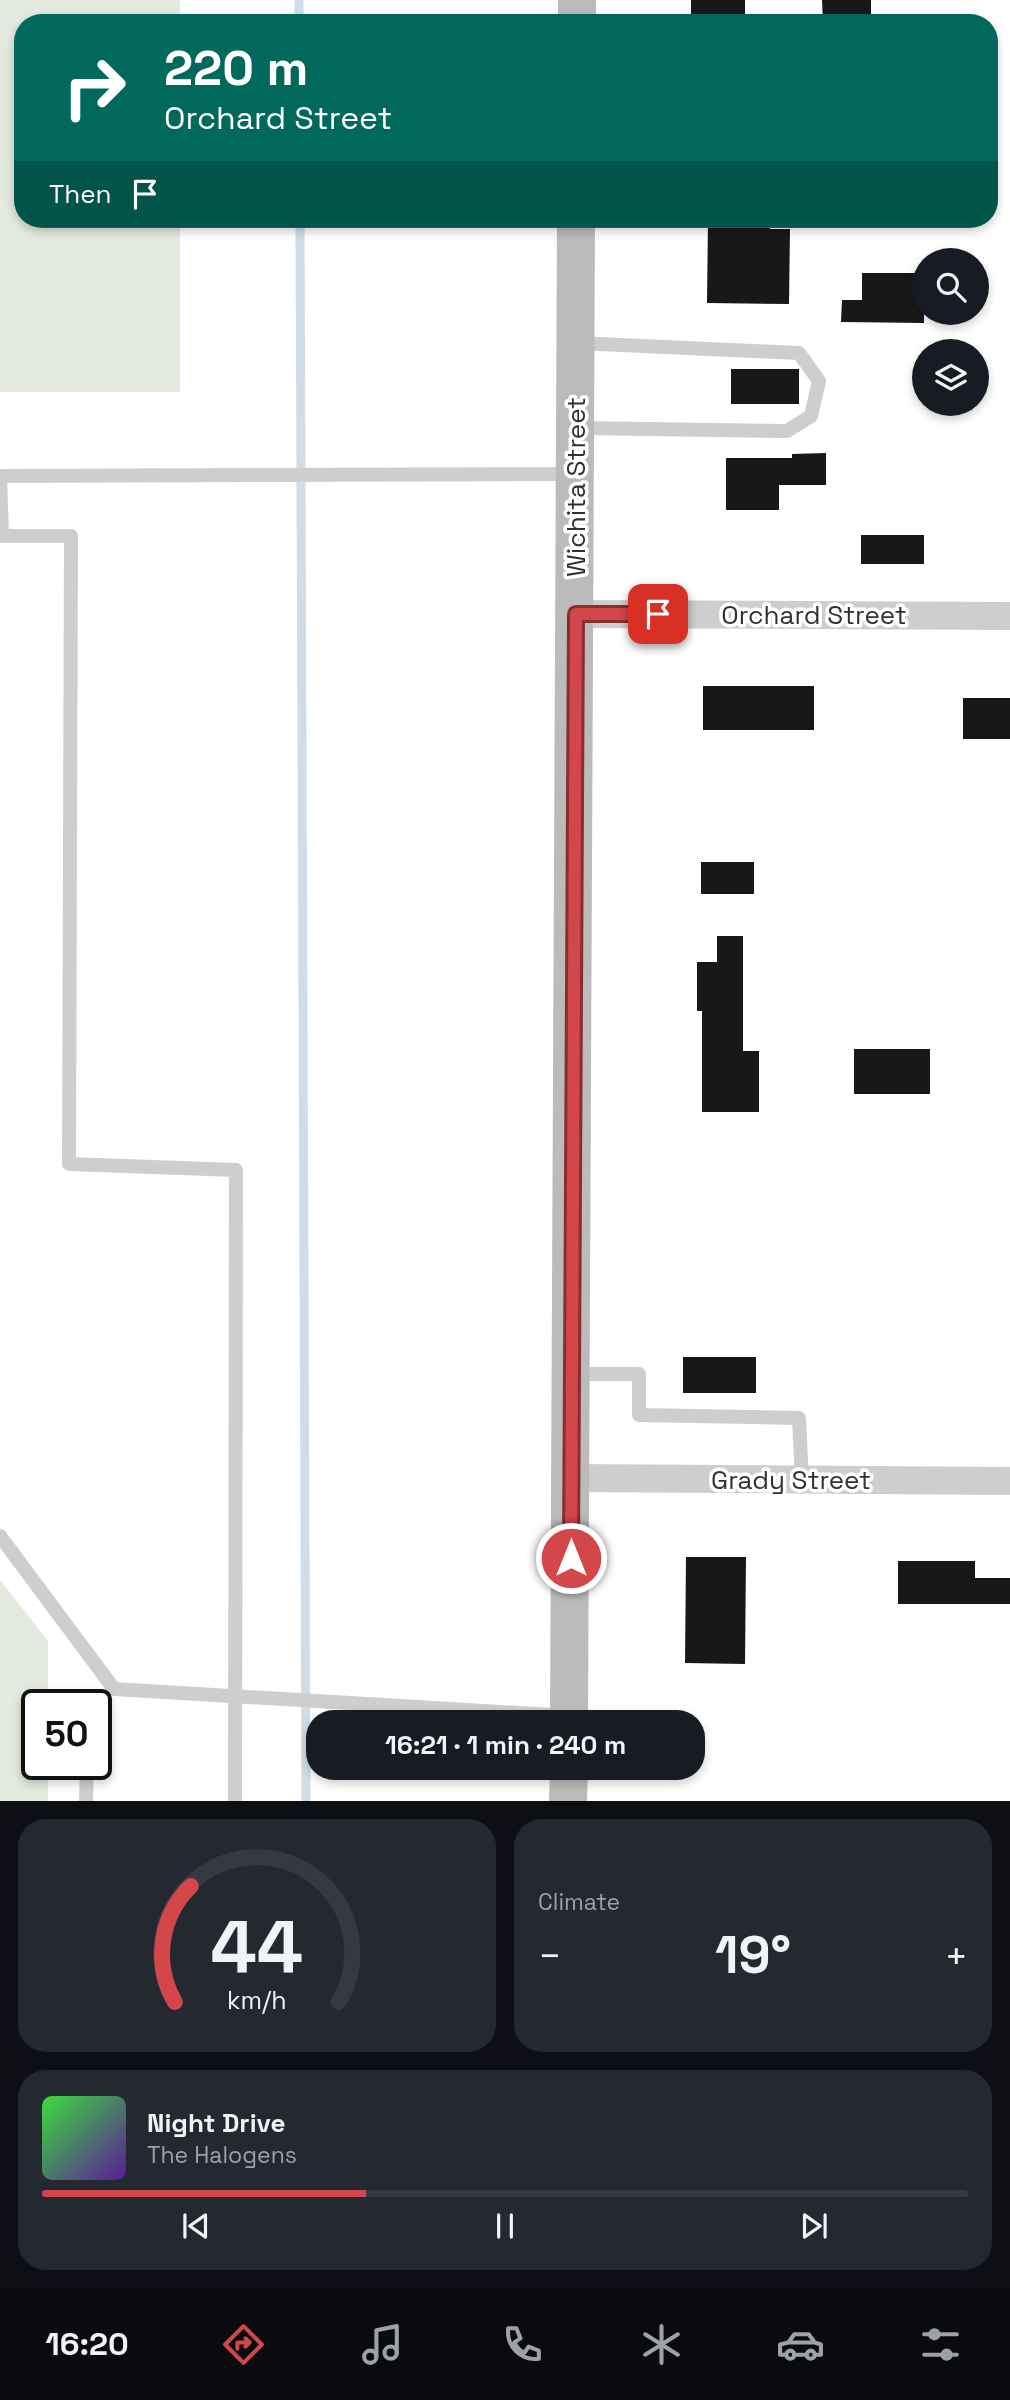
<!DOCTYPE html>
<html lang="en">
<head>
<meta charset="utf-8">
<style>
	:root { --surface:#171b24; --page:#242831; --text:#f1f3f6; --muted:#9ea1a6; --line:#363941; --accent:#d3474a }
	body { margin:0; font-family:"Space Grotesk",sans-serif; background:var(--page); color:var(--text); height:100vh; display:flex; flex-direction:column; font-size:26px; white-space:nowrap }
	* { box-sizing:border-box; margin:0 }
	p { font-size:23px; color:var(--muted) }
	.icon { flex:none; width:38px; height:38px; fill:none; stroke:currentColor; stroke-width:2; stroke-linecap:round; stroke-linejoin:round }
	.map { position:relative; height:1801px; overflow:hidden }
	.details { display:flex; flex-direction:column; gap:18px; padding:18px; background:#0d0f14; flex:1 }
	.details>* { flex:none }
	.banner { position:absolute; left:14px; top:14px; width:984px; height:214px; border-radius:28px; box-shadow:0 4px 10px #0003; background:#00695c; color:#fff; overflow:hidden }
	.controls { position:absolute; left:912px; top:248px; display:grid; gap:14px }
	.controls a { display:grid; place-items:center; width:77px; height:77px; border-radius:50%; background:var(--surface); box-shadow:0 4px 10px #0003; font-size:35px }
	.speed { position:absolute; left:21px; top:1689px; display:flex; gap:14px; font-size:35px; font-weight:700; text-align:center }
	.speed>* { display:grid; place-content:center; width:91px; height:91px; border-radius:50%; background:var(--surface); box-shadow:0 4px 10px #0003; line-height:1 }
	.speed .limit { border:4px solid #111; border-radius:10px; background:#fff; color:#111 }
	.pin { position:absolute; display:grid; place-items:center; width:60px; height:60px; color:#fff; margin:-30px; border-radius:14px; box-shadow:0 4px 10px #0006 }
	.me { position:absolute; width:77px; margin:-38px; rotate:0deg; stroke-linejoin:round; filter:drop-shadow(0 0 5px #0008) }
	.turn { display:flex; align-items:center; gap:24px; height:147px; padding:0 35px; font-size:32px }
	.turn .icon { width:91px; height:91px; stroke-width:2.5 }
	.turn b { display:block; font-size:49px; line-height:60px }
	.then { display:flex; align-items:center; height:66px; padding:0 35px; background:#0003; gap:14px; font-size:26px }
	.big { font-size:52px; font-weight:800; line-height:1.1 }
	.details .card { flex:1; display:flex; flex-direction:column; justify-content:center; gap:10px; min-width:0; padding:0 24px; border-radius:28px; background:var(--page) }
	.details .dial { align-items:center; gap:0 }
	.dial svg { height:182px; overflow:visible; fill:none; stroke:var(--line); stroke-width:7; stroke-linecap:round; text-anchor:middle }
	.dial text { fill:var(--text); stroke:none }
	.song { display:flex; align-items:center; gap:21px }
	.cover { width:84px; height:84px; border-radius:10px; background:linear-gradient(135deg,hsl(120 70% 55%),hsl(270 70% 35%)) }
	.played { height:7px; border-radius:4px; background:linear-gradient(90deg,var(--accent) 35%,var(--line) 35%) }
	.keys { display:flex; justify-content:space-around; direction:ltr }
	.heat { display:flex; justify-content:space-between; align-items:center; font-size:38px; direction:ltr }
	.details .tiles { flex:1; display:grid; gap:18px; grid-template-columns:1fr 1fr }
	.card:last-child { grid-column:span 2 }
	.trip { position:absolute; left:306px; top:1710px; width:399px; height:70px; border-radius:28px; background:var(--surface); box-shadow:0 4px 10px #0003; font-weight:800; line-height:70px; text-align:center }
	.dock { display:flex; height:112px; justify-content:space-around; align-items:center; background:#090b0e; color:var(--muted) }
	.dock .icon { width:49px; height:49px }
	.dock .active { color:var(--accent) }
	.dock b { font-size:32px; color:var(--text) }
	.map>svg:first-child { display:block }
	.green { fill:#e3e9dd }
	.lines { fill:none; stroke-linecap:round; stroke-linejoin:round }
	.stream { stroke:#cfdde9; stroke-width:9 }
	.building { fill:#181818 }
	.lane { stroke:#cecece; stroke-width:14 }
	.street { stroke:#cecece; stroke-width:28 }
	.secondary { stroke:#bbb; stroke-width:38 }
	.route-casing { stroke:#892e30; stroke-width:18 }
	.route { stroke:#d3474a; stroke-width:12 }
	.labels { text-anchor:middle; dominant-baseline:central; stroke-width:7; stroke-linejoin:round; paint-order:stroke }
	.street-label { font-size:26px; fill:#313131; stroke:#fff }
</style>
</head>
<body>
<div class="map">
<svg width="1010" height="1802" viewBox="0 0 1010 1802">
	<rect width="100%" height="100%" fill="#fff"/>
	<g class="green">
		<path d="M0,0H180V23H23V219H180V392H0Z"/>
		<path d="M0,1580L48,1641V1704H37V1764H48V1801H0Z"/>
	</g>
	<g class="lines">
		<g class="stream">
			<path d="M299,0V23"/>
			<path d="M300,219L306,1802"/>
		</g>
	</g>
	<g class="building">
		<rect x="691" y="0" width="54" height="23"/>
		<path d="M822,0H871V23H823Z"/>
		<path d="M708,219H770V229H790L789,304L707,303Z"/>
		<path d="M862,273H924V323L841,322L842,300H862Z"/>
		<rect x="731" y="369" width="68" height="35"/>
		<path d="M826,453V485H779V510H726V458H792V454Z"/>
		<rect x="861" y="535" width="63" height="29"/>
		<rect x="703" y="686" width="111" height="44"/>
		<rect x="963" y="698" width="47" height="41"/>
		<rect x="701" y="862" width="53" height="32"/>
		<path d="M717,936H743V1051H759V1112H702V1011H697V962H717Z"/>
		<rect x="854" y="1049" width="76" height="45"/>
		<rect x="683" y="1357" width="73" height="36"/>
		<path d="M686,1557H746L745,1664L685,1663Z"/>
		<path d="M898,1561H975V1578H1010V1604H898Z"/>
	</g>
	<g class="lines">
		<g class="lane">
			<path d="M577,343L799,353L819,381L811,416L787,431L578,428"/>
			<path d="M0,536H71L69,1164L236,1170L235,1802"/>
			<path d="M2,536L0,476L574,474"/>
			<path d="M574,1374H639V1415L799,1418L802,1480"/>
			<path d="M0,1536L114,1689L569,1716"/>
			<path d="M86,1802L87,1764"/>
		</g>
		<g class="street">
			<path d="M576,614L1010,616"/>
			<path d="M572,1478L1010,1481"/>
		</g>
		<g class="secondary">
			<path d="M577,23V0"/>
			<path d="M569,1722L576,219"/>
			<path d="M568,1802L569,1768"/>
		</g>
	</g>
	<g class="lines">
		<g class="route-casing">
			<path id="route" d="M571,1558L576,614H658"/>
		</g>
		<use href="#route" class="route"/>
	</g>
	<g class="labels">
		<g class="street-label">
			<text transform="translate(576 487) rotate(-90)">Wichita Street</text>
			<text x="814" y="615">Orchard Street</text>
			<text x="791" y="1480">Grady Street</text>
		</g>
	</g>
</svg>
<div class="controls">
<a><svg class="icon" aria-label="search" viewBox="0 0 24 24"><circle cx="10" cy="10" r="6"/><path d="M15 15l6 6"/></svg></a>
<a><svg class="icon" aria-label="layers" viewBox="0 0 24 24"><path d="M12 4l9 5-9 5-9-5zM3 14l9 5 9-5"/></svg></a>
</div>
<div class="speed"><div class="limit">50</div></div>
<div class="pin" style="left:658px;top:614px;background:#d93025"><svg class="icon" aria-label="arrive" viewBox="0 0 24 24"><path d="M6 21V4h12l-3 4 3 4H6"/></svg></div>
<svg class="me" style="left:571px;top:1558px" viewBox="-20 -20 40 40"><circle r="17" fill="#d3474a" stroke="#fff" stroke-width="3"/><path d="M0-11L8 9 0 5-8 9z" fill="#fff"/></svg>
<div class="trip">16:21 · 1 min · 240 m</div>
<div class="banner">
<div class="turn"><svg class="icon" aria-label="right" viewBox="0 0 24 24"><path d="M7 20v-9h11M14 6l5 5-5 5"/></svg><div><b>220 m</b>Orchard Street</div></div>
<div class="then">Then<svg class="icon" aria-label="arrive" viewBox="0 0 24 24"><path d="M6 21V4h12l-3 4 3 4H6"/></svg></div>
</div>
</div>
<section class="details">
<div class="tiles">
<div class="card dial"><svg viewBox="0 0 100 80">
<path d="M14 69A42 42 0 1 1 86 69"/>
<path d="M14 69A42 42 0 0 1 21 18" stroke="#d3474a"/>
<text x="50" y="56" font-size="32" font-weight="700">44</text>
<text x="50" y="72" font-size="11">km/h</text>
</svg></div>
<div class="card"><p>Climate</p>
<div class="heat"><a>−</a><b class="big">19°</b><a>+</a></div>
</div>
<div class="card">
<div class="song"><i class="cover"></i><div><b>Night Drive</b><p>The Halogens</p></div></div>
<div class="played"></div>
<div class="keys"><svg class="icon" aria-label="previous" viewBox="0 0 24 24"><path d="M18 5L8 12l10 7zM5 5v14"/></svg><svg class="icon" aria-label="pause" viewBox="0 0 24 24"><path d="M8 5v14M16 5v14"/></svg><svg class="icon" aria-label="next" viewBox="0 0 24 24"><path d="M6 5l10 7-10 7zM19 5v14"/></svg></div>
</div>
</div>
</section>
<nav class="dock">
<b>16:20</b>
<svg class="icon active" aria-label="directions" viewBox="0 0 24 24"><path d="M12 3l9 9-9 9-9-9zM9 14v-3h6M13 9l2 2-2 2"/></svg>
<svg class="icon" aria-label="music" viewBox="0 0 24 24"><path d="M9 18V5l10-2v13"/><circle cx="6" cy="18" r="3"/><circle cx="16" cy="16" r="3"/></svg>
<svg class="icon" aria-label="phone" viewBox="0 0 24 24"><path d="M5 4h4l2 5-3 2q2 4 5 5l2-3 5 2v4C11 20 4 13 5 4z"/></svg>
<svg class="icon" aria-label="climate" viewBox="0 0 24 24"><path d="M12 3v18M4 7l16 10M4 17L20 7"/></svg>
<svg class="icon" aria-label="car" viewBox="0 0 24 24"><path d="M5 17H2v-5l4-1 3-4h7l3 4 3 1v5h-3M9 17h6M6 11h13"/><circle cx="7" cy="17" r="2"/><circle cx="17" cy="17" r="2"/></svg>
<svg class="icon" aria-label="filters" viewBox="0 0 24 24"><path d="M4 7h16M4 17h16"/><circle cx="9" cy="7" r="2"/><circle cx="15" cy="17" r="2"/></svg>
</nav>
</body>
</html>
